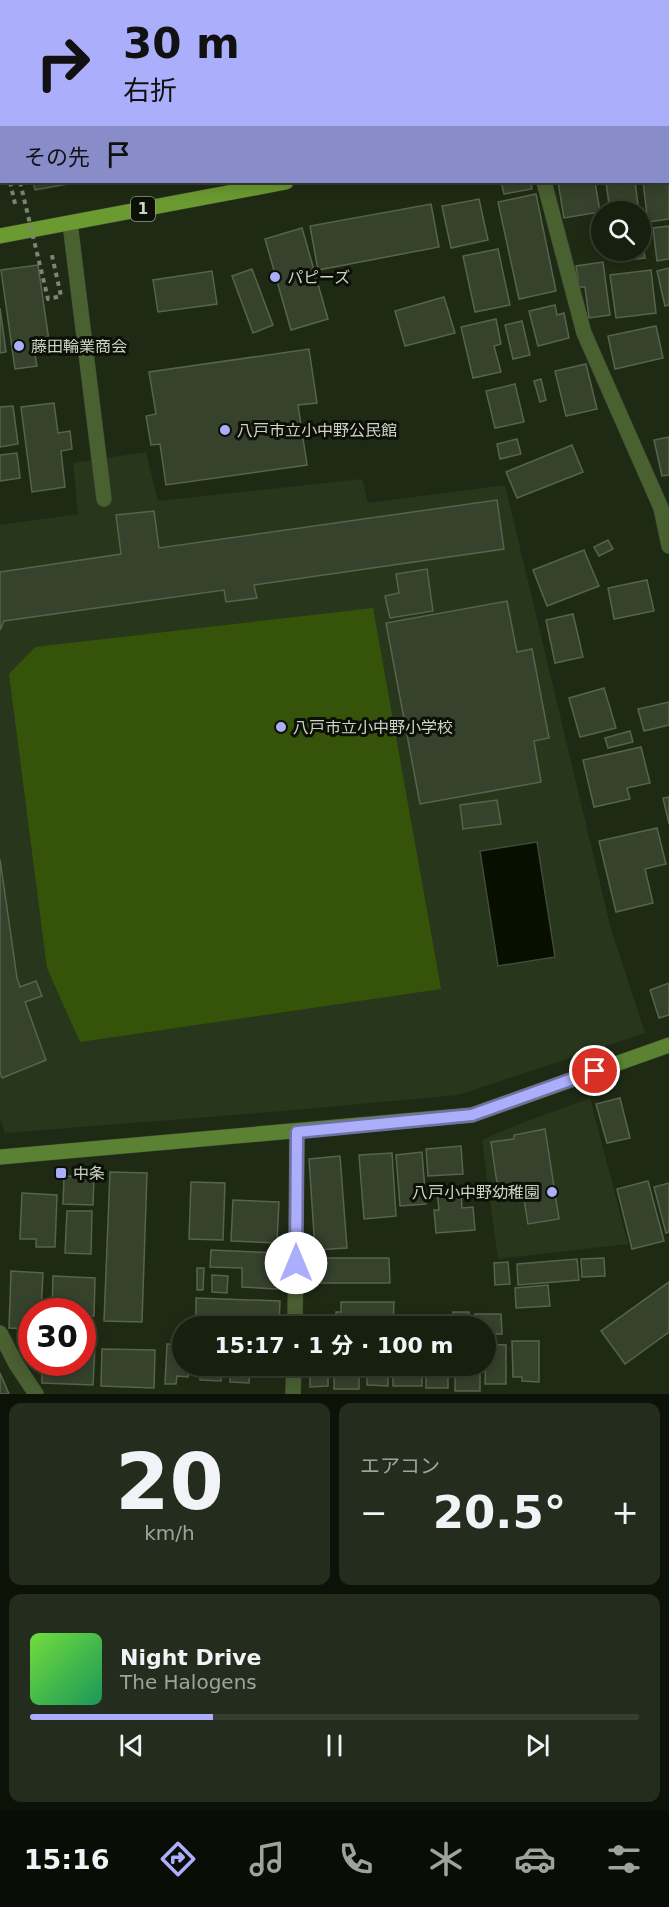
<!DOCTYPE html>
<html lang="ja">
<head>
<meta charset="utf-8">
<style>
	:root { --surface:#17200f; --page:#242d1d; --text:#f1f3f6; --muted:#9ea39e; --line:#363e2f; --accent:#abaffb }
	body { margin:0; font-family:"DejaVu Sans","Noto Sans JP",sans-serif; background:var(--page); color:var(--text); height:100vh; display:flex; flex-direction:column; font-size:22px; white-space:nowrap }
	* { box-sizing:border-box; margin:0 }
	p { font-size:20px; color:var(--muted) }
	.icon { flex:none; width:33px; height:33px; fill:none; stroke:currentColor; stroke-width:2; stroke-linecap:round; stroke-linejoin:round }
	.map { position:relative; height:1394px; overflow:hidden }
	.side { display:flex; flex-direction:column; gap:9px; padding:9px; background:#0d1208; flex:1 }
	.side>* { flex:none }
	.top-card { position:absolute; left:0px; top:0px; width:669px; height:183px; box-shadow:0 3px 15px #0003,0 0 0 2px var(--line); background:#abaffb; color:#111; overflow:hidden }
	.buttons { position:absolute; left:591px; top:201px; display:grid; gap:12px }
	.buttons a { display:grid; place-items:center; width:60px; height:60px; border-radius:50%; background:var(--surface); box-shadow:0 3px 15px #0003,0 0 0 2px var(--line); font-size:30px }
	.speed { position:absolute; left:18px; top:1298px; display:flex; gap:12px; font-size:30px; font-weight:700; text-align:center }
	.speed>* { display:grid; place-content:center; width:78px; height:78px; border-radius:50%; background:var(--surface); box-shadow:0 3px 15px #0003,0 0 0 2px var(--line); line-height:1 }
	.speed .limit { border:9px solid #d22; background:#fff; color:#111 }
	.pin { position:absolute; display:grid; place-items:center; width:51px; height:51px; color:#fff; margin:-26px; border:3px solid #fff; border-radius:50%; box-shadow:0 2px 6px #0007 }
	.me { position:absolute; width:66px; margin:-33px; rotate:0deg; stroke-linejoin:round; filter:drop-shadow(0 0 4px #0008) }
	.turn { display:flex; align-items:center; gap:21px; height:126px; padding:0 24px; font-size:27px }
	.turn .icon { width:78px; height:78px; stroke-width:2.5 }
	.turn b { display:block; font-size:42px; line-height:51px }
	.then { display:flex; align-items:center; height:57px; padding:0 24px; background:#0003; gap:12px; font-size:22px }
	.big { font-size:45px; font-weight:700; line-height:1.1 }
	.side .card { flex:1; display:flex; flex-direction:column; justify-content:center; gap:9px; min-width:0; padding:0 21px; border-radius:12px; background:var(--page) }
	.side .dial { align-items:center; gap:0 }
	.dial b { font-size:78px; line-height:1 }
	.song { display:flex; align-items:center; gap:18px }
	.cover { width:72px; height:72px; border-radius:9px; background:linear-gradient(135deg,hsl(100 70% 55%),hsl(150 70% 35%)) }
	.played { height:6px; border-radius:3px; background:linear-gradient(90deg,var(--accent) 30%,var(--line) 30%) }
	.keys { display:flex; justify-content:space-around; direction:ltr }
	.heat { display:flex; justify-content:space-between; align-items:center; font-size:33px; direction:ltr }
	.side .tiles { flex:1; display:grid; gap:9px; grid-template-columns:1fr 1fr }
	.card:last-child { grid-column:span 2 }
	.trip { position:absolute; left:172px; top:1316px; width:324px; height:60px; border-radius:30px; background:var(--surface); box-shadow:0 3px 15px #0003,0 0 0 2px var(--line); font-weight:700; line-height:60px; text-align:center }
	.menu { display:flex; height:96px; justify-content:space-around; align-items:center; background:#090d06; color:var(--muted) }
	.menu .icon { width:42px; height:42px }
	.menu .current { color:var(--accent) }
	.menu b { font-size:27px; color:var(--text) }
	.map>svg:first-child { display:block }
	.built { fill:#28361c }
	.green { fill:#35540a }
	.water { fill:#060f00; stroke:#424a3c; stroke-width:1.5 }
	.building { fill:#36422c; stroke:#57644c; stroke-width:1.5 }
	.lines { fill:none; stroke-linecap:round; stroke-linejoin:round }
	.lane-casing { stroke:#3b4531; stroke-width:16 }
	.street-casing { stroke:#3b4531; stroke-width:16 }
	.secondary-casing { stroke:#3b4531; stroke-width:16 }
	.primary-casing { stroke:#3b4531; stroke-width:16 }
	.path { stroke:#7d8675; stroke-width:4; stroke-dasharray:4.5 4.5; stroke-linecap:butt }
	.lane { stroke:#496031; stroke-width:15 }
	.street { stroke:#496031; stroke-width:15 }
	.secondary { stroke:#5b8132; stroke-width:15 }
	.primary { stroke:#6a9a30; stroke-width:15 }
	.path-bridge { stroke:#7d8675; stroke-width:4; stroke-dasharray:4.5 4.5; stroke-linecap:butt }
	.route-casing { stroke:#6f72a3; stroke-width:15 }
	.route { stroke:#abaffb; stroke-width:10 }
	.poi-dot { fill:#abaffb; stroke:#0c1007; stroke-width:2 }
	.labels { text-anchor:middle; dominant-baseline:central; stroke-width:6; stroke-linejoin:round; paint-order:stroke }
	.shield { fill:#0c1007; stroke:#93998d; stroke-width:1.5 }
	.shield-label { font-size:15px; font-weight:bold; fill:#cdd4c7 }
	.poi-label { font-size:16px; fill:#cdd4c7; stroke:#0c1007; text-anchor:start }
</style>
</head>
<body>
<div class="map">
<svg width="669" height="1394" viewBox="0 0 669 1394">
	<rect width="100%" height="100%" fill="#1f2a14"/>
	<g class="built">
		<path d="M146,452L158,501L362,479L368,503L505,485L611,929L645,1033L458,1095L284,1111L5,1133L0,1118V525L78,514L73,463Z"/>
		<path d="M590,1098L628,1244L498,1259L482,1140L509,1128Z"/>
	</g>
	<path class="green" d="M373,608L441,989L80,1042L47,968L9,674L35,647Z"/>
	<path class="water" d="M537,842L555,957L498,966L480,851Z"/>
	<g class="building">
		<path d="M61,0H106L107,2H62Z"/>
		<path d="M281,0H324L316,2H281Z"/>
		<path d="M651,0H669V25H668V2H651Z"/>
		<path d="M668,179H669V219L648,222L643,182H668Z"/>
		<path d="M33,182H79L35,190Z"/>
		<path d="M501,182H531L532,189L504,194Z"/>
		<path d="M558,182H595L600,212L564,218Z"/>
		<path d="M606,182H635L639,212H610Z"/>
		<path d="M536,194L556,291L519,299L498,202Z"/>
		<path d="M479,199L488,240L451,248L442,206Z"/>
		<path d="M431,204L439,247L318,270L310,226Z"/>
		<path d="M640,224L645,258L616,261L615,250H640Z"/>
		<path d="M669,226V259L657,261L653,228Z"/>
		<path d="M302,228L328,319L291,330L265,239Z"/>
		<path d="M498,249L510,305L475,312L463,256Z"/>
		<path d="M603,262L610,315L589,318L585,287H579L576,266Z"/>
		<path d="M38,265L49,341L33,344L37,366L15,369L1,270Z"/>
		<path d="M669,268V305L665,306L657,271Z"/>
		<path d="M252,269L273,325L253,333L232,276Z"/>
		<path d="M651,270L656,313L616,318L610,275Z"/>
		<path d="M212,271L217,304L158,312L153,280Z"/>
		<path d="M444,297L455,333L405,346L395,311Z"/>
		<path d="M555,305L557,315L564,313L569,338L538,346L529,311Z"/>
		<path d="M0,308L6,352L0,353Z"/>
		<path d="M496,319L501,344L494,346L501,372L473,378L461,327Z"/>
		<path d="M522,321L530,355L513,359L505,325Z"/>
		<path d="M656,326L663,358L615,369L608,336Z"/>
		<path d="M309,349L317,403L298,405L307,465L166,485L160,444L151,445L146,416L156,414L149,372Z"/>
		<path d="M586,364L597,409L566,416L555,371Z"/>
		<path d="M541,379L546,400L540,402L534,381Z"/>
		<path d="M515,384L524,422L495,428L486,391Z"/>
		<path d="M54,403L58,433L70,431L72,449L61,451L65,487L32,492L21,407Z"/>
		<path d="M13,406L18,444L0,447V407Z"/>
		<path d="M669,437V475L662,476L654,440Z"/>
		<path d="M517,439L521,454L500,459L497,444Z"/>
		<path d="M572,445L583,472L517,498L506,472Z"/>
		<path d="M17,453L20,478L0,481V455Z"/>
		<path d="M497,500L504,549L254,585L257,598L226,602L224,590L4,621L0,630V572L121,554L116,515L154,511L159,548Z"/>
		<path d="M608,540L613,549L599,556L594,547Z"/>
		<path d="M584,550L599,586L547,606L533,570Z"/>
		<path d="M427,569L433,611L390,618L385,596L399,593L396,574Z"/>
		<path d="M647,580L654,611L614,619L608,588Z"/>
		<path d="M507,601L517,652L532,649L549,738L534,741L541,782L420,804L386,623Z"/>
		<path d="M573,614L583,657L555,663L546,620Z"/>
		<path d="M604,688L616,728L580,737L569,698Z"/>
		<path d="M669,702V725L644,731L638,709Z"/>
		<path d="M630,731L633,742L608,748L605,738Z"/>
		<path d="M641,747L650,783L627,788L630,799L594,807L583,760Z"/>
		<path d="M669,797V824L663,798Z"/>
		<path d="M497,800L501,824L463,829L460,805Z"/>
		<path d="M657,828L666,864L645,869L653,903L616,912L599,841Z"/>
		<path d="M0,859L17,978L20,987L36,981L42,996L25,1002L46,1060L2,1078L0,1072Z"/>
		<path d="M669,983V1015L659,1018L650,990Z"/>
		<path d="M620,1098L630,1138L607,1143L596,1104Z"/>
		<path d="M545,1129L559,1219L528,1224L523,1193L499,1197L491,1142L514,1139V1135Z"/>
		<path d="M461,1146L463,1174L428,1176L426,1149Z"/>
		<path d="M422,1152L426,1204L400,1206L396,1155Z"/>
		<path d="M392,1153L396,1216L364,1219L359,1155Z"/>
		<path d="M340,1156L347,1248L315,1250L309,1159Z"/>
		<path d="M110,1172L147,1173L142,1322L104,1321Z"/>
		<path d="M64,1176L94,1177L93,1205L63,1204Z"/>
		<path d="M648,1181L664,1241L632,1249L617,1189Z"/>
		<path d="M191,1182L225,1183L223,1240L189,1239Z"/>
		<path d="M669,1183V1232L666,1233L654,1187Z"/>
		<path d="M461,1190L462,1208L473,1207L475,1230L436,1233L434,1210H439L437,1191Z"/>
		<path d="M22,1193L57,1195L55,1247H36V1239H20Z"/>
		<path d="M233,1200L279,1202L277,1243L231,1241Z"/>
		<path d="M67,1211H92L91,1254L65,1253Z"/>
		<path d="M211,1250L278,1253L277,1289L242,1287V1268L210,1267Z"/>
		<path d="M319,1258H389L390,1283H320Z"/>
		<path d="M604,1258L605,1276L582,1277L581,1259Z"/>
		<path d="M577,1259L579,1280L518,1285L517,1264Z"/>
		<path d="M508,1262L510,1284L495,1285L494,1263Z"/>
		<path d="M197,1268H204L203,1290H197Z"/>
		<path d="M11,1271L43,1273L41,1311H32V1329L9,1328Z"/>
		<path d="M212,1275L228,1276L227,1293L212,1292Z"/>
		<path d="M53,1276L95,1278L94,1316L82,1315V1311H52Z"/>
		<path d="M669,1282V1332L625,1364L601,1331Z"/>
		<path d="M548,1285L550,1306L516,1308L515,1288Z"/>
		<path d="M196,1298L280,1301L279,1326H213V1320H196Z"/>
		<path d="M341,1302H394L393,1326H336V1312H341Z"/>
		<rect x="453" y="1312" width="16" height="14"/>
		<path d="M475,1314H501L502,1334H486V1326H475Z"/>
		<path d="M512,1341H539V1382L522,1381V1377H513Z"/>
		<path d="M167,1344H183V1365H189L188,1377L177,1376L176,1384H165Z"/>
		<path d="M486,1344L506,1345V1384H485Z"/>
		<path d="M82,1346H95L93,1385L42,1383V1362H82Z"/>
		<path d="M102,1349L155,1350L154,1388L101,1386Z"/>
		<path d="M201,1365H221V1381L200,1380Z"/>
		<path d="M230,1365H250L249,1383L230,1382Z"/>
		<path d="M310,1365H328V1386L310,1387Z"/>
		<rect x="334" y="1365" width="25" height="24"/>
		<path d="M367,1365H388V1386L367,1385Z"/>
		<rect x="393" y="1365" width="29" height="21"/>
		<rect x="426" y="1365" width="22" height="23"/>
		<rect x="455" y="1365" width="25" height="26"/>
		<path d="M0,1373L9,1394H0Z"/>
	</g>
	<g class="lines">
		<g class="lane-casing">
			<path id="lane" d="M70,223L104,499"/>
		</g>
		<g class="street-casing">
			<g id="street">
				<path d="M191,0V2"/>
				<path d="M508,0V2"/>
				<path d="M544,182L584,333L661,508L669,546"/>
				<path d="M295,1326L297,1132"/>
				<path d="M0,1333L16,1364L36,1394"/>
				<path d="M293,1394L294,1365"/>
			</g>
		</g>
		<g class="secondary-casing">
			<path id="secondary" d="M0,1157L472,1115L669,1045"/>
		</g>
		<g class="primary-casing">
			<g id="primary">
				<path d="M668,109H669"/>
				<path d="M0,236L286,182"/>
			</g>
		</g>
		<path class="path" d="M10,182L16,208"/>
		<use href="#lane" class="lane"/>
		<use href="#street" class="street"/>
		<use href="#secondary" class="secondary"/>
		<use href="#primary" class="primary"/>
		<path class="path-bridge" d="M20,182L48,299L61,296L51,251"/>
	</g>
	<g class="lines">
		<g class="route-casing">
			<path id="route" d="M296,1263L297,1132L472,1115L595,1071"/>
		</g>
		<use href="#route" class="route"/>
	</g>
	<g class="poi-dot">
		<circle cx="275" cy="277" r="6"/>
		<circle cx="19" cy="346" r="6"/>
		<circle cx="225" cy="430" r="6"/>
		<circle cx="281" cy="727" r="6"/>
		<rect x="55" y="1167" width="12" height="12" rx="3"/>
		<circle cx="552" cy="1192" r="6"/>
	</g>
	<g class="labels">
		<rect class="shield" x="131" y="197" width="24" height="24" rx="4.5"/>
		<g class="shield-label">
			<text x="143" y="209">1</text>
		</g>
		<g class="poi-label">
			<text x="287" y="277">パピーズ</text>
			<text x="31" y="346">藤田輪業商会</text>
			<text x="237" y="430">八戸市立小中野公民館</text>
			<text x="293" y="727">八戸市立小中野小学校</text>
			<text x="73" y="1173">中条</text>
			<text x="540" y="1192" text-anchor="end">八戸小中野幼稚園</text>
		</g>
	</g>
</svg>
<div class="buttons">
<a><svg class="icon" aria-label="search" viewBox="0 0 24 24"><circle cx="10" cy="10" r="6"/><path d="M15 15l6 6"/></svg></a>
</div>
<div class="speed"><div class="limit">30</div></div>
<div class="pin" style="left:595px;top:1071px;background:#d93025"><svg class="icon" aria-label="arrive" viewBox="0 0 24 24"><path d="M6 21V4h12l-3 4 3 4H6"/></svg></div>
<svg class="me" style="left:296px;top:1263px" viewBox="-20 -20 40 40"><circle r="19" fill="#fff"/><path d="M0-13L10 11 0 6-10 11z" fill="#abaffb"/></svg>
<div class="trip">15:17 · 1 分 · 100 m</div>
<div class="top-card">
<div class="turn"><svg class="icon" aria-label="right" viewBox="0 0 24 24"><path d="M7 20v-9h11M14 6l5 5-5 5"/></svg><div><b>30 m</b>右折</div></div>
<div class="then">その先<svg class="icon" aria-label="arrive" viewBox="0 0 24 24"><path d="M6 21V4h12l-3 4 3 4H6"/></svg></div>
</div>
</div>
<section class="side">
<div class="tiles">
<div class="card dial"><b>20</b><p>km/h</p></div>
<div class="card"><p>エアコン</p>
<div class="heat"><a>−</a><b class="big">20.5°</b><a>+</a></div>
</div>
<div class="card">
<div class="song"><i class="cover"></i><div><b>Night Drive</b><p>The Halogens</p></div></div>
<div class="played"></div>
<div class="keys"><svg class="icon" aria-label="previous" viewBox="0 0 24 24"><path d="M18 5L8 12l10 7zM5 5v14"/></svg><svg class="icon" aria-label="pause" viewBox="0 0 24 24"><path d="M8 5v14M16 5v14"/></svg><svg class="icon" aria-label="next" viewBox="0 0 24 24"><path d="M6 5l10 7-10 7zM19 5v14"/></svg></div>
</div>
</div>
</section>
<nav class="menu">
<b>15:16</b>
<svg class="icon current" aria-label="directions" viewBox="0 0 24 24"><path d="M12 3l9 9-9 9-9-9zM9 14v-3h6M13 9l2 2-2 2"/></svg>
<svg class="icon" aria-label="music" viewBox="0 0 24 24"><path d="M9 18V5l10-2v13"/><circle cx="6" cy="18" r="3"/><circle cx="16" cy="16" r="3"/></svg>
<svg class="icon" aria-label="phone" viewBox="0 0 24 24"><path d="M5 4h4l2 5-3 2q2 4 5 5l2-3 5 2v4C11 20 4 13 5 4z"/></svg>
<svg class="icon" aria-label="climate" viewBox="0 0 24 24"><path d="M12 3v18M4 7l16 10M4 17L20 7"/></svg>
<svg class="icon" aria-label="car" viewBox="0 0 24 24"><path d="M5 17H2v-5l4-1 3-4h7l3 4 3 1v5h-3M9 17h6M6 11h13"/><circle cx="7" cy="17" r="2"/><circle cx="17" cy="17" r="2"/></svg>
<svg class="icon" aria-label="filters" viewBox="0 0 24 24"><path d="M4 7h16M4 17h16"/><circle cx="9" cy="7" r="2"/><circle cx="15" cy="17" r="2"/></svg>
</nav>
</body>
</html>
